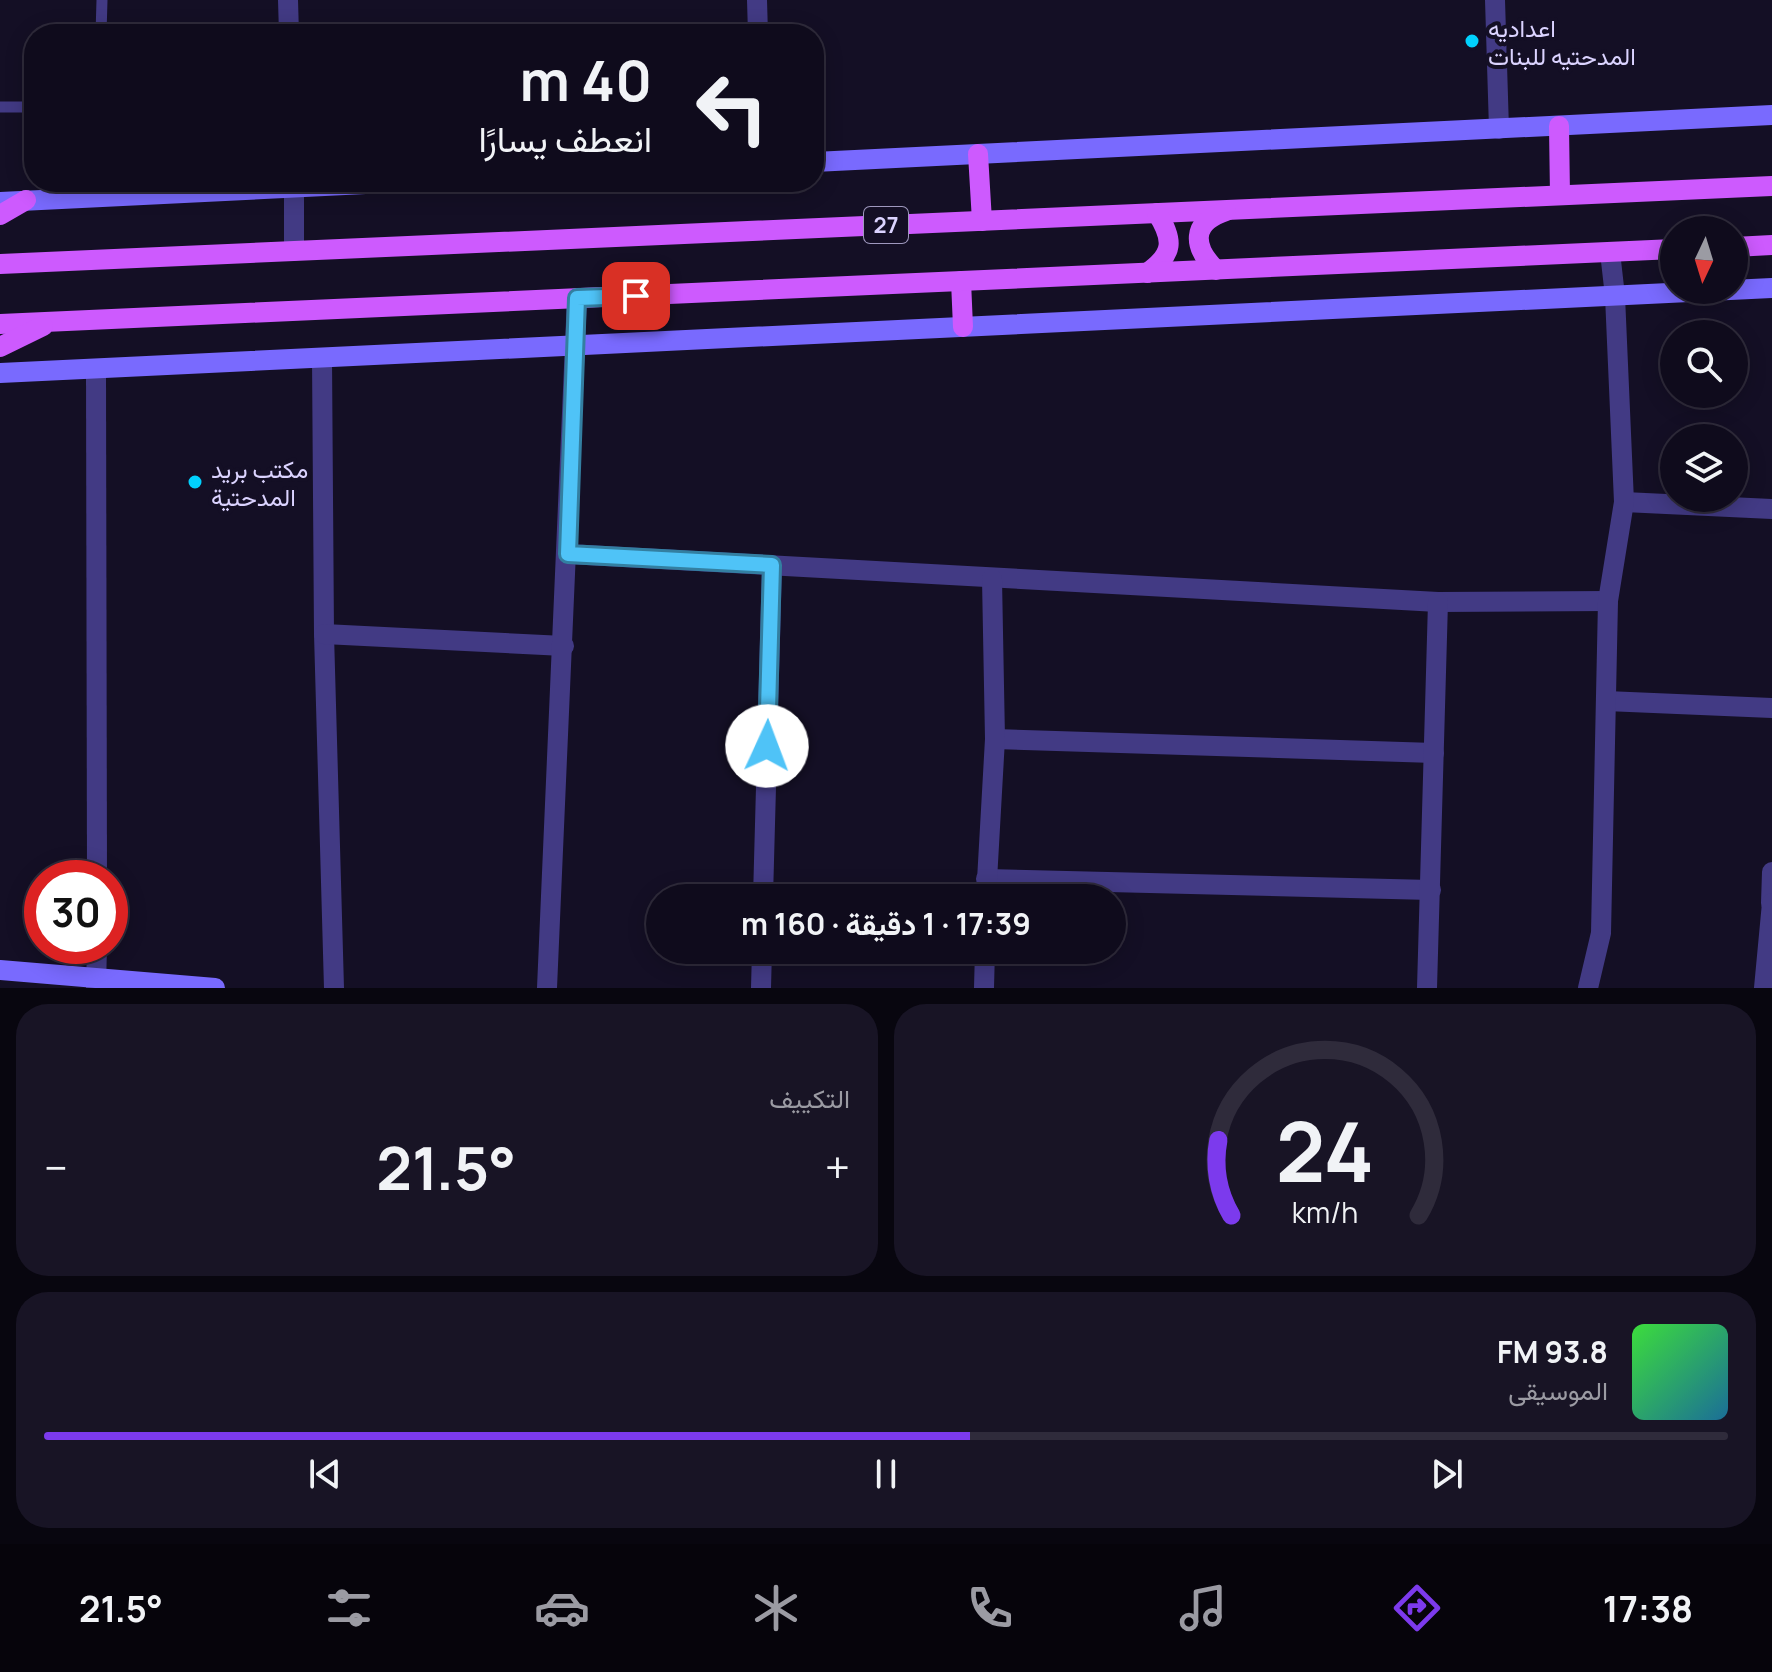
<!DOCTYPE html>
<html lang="ar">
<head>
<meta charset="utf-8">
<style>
	:root { --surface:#0f0b1c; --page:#181425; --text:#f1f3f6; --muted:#9b9ba3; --line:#2f2b3b; --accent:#7c3aed }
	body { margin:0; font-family:Manrope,Vazirmatn,sans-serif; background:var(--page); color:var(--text); direction:rtl; height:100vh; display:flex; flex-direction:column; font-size:30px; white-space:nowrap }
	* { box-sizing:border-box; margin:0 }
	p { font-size:26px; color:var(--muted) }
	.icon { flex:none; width:44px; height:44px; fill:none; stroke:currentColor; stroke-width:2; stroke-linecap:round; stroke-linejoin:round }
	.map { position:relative; height:988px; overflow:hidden; direction:ltr }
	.side { display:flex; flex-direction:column; gap:16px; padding:16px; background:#08060f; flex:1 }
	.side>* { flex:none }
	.hud { position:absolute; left:24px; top:24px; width:800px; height:168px; border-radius:32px; box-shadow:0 4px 20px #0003,0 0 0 2px var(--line); direction:rtl; background:#0f0b1c; color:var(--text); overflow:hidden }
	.needle { width:52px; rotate:184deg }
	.controls { position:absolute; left:1660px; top:216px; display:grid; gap:16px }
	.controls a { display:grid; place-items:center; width:88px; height:88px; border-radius:50%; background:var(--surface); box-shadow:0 4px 20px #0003,0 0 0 2px var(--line); font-size:40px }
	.speed { position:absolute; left:24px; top:860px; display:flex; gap:16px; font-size:40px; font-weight:700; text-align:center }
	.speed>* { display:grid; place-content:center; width:104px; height:104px; border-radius:50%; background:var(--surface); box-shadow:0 4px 20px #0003,0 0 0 2px var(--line); line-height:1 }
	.speed .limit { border:12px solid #d22; background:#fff; color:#111 }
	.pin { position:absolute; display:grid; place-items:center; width:68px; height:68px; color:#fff; margin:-34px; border-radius:16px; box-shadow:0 4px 12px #0006 }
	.me { position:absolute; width:88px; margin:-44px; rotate:2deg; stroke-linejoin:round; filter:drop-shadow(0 0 6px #0008) }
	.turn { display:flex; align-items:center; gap:28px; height:168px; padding:0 40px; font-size:36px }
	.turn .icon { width:104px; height:104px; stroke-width:2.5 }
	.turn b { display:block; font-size:56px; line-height:68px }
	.big { font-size:60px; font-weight:700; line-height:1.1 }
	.side .card { flex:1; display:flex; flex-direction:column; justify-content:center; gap:12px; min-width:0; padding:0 28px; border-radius:32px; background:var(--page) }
	.side .dial { align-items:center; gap:0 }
	.dial svg { height:208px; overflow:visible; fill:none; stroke:var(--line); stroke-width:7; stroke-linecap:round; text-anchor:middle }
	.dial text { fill:var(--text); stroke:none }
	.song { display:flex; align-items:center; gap:24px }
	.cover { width:96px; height:96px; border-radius:12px; background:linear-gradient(135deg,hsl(120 70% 55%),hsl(200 70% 35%)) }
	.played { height:8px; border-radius:4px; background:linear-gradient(90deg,var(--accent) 55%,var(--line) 55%) }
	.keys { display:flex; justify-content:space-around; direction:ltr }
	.heat { display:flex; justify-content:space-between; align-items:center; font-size:44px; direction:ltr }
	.side .tiles { flex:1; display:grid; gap:16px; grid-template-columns:1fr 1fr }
	.card:last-child { grid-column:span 2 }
	.trip { position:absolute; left:646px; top:884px; width:480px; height:80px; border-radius:40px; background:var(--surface); box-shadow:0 4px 20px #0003,0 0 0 2px var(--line); font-weight:700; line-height:80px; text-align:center; direction:rtl }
	.tab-bar { display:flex; height:128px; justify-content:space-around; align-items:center; background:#06040b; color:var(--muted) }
	.tab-bar .icon { width:56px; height:56px }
	.tab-bar .selected { color:var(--accent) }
	.tab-bar b { font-size:36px; color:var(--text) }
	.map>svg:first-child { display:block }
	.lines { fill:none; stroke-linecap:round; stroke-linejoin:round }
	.lane { stroke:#423a84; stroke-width:11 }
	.street { stroke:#423a84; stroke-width:20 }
	.secondary { stroke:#796afe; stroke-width:20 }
	.primary { stroke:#cd5afe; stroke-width:20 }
	.route-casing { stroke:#337fa1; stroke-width:20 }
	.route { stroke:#4fc3f7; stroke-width:14 }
	.poi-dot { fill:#01d1fd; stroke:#140f25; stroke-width:3 }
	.labels { text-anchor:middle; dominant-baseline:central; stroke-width:8; stroke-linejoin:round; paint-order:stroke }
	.shield { fill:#140f25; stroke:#9f98be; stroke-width:2 }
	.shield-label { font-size:22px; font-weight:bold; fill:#dbd3ff }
	.poi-label { font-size:24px; fill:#dbd3ff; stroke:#140f25; text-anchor:start }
</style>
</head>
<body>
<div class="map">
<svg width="1772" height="988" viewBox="0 0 1772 988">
	<rect width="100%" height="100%" fill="#140f25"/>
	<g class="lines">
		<g class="lane">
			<path d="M101,34L102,0"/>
			<path d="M0,107H34"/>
		</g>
		<g class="street">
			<path d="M288,0L289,34"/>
			<path d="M757,0L758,34"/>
			<path d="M1495,0L1499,129"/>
			<path d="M294,251V182"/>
			<path d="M322,358L324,634L334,988"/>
			<path d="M96,369L97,878"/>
			<path d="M1624,502L1772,509"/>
			<path d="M568,554L1438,602L1608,601"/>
			<path d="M324,634L564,646"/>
			<path d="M1606,701L1772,708"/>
			<path d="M995,739L1434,753"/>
			<path d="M986,879L1431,890"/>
			<path d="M763,898L772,565"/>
			<path d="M986,898L995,739L992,579"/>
			<path d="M1771,903L1772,872"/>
			<path d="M96,988L97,946"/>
			<path d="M547,988L577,298"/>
			<path d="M761,988L762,950"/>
			<path d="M984,988L985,950"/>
			<path d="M1427,988L1438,602"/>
			<path d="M1588,988L1601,933L1608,601L1624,502L1615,296L1610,252"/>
			<path d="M1764,988L1772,903"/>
		</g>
		<g class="secondary">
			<path d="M814,162L1772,115"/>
			<path d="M0,202L406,182"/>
			<path d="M0,373L1772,288"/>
			<path d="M0,970L215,988"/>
		</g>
		<g class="primary">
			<path d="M1559,126L1560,195"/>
			<path d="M978,154L982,221"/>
			<path d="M0,215L26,200"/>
			<path d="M1734,247L1772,245"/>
			<path d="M0,264L1772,186"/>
			<path d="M1216,270C1193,247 1190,223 1226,211"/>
			<path d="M1147,273C1174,254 1174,240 1157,213"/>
			<path d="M961,281L963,327"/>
			<path d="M0,324L1674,249"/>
			<path d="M0,347L43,326"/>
		</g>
	</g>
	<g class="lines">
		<g class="route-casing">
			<path id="route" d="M636,296L577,298L568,554L772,565L767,746"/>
		</g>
		<use href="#route" class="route"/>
	</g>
	<g class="poi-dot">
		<circle cx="1472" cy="41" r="8"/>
		<circle cx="195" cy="482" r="8"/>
	</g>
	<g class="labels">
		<rect class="shield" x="864" y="207" width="44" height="36" rx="6"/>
		<g class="shield-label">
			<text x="886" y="225">27</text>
		</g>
		<g class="poi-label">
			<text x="1488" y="27">اعداديه<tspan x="1488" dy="28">المدحتيه للبنات</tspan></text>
			<text x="211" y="468">مكتب بريد<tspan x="211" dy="28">المدحتية</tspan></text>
		</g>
	</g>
</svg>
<div class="controls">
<a><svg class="needle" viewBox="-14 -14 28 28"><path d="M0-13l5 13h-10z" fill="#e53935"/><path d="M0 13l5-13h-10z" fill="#9b9ba3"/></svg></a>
<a><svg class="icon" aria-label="search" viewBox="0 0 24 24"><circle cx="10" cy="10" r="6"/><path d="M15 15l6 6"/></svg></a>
<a><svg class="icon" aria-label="layers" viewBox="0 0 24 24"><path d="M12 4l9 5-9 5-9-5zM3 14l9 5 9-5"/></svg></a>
</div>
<div class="speed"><div class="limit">30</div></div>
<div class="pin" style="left:636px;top:296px;background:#d93025"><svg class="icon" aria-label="arrive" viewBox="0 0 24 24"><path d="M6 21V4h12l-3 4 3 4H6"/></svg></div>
<svg class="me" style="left:767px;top:746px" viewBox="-20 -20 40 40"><circle r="19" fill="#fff"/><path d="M0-13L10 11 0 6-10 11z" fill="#4fc3f7"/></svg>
<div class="trip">17:39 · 1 دقيقة · 160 m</div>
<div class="hud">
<div class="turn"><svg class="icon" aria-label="left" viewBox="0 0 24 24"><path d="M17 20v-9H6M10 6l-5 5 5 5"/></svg><div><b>40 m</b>انعطف يسارًا</div></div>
</div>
</div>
<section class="side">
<div class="tiles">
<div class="card dial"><svg viewBox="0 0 100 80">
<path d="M14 69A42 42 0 1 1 86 69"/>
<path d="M14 69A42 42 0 0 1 9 40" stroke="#7c3aed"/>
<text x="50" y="56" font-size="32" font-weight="700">24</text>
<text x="50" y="72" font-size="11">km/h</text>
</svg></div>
<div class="card"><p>التكييف</p>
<div class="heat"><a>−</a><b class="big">21.5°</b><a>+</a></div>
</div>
<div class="card">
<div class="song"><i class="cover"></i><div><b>93.8 FM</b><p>الموسيقى</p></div></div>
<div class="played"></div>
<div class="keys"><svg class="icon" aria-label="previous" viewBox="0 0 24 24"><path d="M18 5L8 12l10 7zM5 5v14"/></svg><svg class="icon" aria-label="pause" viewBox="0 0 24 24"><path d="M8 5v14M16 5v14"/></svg><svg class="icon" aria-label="next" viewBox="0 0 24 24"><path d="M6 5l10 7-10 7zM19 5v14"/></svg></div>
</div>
</div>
</section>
<nav class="tab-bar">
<b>17:38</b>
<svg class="icon selected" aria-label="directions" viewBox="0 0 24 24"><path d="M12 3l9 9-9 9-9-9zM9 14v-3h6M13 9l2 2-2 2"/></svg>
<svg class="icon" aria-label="music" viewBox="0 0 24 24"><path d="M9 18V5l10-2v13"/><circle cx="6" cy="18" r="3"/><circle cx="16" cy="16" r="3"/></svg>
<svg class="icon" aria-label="phone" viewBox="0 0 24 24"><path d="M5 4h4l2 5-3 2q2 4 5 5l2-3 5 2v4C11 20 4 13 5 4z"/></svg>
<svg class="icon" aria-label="climate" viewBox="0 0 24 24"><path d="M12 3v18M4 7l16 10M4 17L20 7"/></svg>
<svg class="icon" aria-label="car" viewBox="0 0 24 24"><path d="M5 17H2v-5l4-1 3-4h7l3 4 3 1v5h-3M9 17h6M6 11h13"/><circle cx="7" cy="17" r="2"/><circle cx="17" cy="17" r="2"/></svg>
<svg class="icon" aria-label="filters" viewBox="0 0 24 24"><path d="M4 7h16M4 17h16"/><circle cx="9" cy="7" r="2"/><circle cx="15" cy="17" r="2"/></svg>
<b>21.5°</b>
</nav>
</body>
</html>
